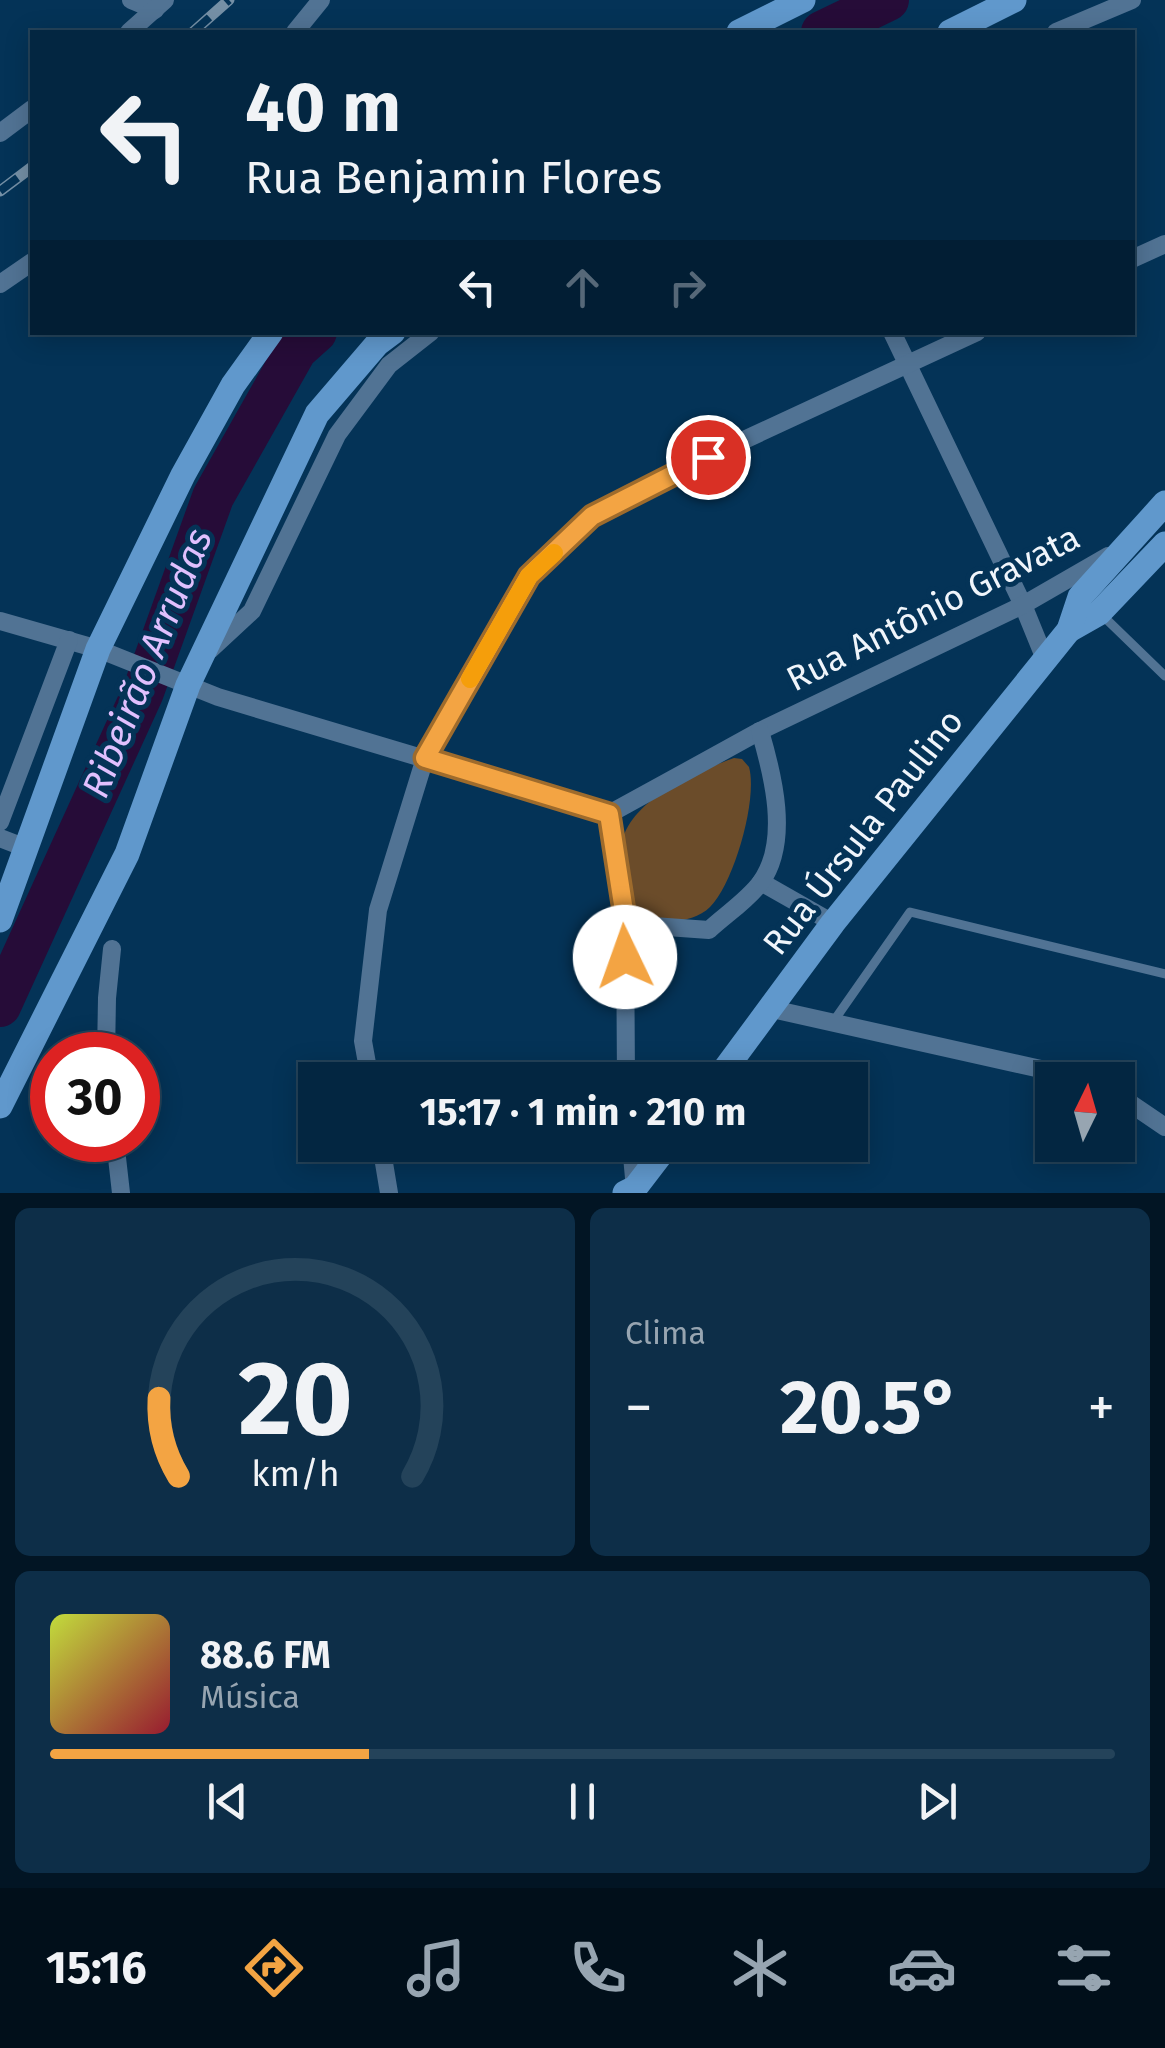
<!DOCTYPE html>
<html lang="pt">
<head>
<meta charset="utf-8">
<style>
	:root { --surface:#032641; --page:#0d2e48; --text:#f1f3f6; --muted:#97a5b1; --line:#24435a; --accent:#f3a443 }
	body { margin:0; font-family:"Fira Sans",sans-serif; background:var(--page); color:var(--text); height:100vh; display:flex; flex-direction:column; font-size:38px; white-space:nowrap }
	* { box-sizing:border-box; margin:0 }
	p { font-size:32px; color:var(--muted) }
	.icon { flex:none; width:55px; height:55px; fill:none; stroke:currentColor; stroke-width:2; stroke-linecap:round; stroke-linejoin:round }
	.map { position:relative; height:1193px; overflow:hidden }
	.panel { display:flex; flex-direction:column; gap:15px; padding:15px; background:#021524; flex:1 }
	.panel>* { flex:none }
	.guide { position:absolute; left:30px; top:30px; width:1105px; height:305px; border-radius:0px; box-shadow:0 5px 25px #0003,0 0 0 2px var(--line); background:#032641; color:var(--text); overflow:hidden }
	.needle { width:65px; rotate:5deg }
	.tools { position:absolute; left:1035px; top:1062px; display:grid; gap:20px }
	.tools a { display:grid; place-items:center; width:100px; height:100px; border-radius:0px; background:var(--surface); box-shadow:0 5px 25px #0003,0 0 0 2px var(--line); font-size:50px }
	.speed { position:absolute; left:30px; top:1032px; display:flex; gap:20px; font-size:50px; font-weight:700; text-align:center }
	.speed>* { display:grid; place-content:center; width:130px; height:130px; border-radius:50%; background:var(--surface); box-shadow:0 5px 25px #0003,0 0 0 2px var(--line); line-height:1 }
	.speed .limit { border:15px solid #d22; background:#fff; color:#111 }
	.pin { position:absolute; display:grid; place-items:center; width:85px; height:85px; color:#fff; margin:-42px; border:5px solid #fff; border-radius:50%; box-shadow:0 2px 10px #0007 }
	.me { position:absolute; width:110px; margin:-55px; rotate:357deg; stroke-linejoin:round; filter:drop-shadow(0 0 8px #0008) }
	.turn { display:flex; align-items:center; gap:35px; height:210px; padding:0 50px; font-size:45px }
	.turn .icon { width:130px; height:130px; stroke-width:2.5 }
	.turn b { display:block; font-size:70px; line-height:85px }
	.lanes { display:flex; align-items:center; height:95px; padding:0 50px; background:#0003; justify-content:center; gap:50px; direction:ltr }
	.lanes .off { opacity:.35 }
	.big { font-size:75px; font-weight:700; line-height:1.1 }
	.panel .widget { flex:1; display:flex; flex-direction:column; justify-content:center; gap:15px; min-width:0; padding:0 35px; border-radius:15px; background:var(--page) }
	.panel .dial { align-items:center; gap:0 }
	.dial svg { height:260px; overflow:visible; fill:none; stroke:var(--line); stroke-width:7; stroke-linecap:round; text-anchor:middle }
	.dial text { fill:var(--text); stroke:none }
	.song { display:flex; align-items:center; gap:30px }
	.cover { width:120px; height:120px; border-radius:15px; background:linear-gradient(135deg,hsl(70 70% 55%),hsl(350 70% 35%)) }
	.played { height:10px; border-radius:5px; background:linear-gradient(90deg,var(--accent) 30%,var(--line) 30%) }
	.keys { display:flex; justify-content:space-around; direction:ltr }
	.heat { display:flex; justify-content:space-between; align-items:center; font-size:55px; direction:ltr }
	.panel .tiles { flex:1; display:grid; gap:15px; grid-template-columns:1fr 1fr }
	.widget:last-child { grid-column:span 2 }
	.trip { position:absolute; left:298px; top:1062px; width:570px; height:100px; border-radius:0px; background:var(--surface); box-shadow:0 5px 25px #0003,0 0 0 2px var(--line); font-weight:700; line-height:100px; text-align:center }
	.tabs { display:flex; height:160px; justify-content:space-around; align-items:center; background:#010f1a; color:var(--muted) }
	.tabs .icon { width:70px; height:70px }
	.tabs .current { color:var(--accent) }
	.tabs b { font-size:45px; color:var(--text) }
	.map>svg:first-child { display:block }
	.green { fill:#6b4c2a }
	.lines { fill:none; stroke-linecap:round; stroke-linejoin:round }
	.river { stroke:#260c38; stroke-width:42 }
	.lane { stroke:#517394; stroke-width:9 }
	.street { stroke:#517394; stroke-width:18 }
	.secondary { stroke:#6098cc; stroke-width:25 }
	.rail-casing { stroke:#7590a6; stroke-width:11 }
	.rail { stroke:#043357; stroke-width:8; stroke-dasharray:22; stroke-linecap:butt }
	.route-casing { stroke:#9e6b2c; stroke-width:25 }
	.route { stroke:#f3a443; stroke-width:18 }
	.slow { stroke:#f59e0b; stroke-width:18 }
	.labels { text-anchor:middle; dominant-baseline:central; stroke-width:10; stroke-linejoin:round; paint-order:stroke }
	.street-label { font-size:35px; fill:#f0f5fb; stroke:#043357 }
	.water-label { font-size:38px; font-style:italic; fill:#e0c0fe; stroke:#043357 }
</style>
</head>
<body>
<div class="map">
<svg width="1165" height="1193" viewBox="0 0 1165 1193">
	<rect width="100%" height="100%" fill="#043357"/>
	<path class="green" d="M734,758L742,759L749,767C758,799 734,883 710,907C691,926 651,925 630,910C627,893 620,873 620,855C621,803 691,774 734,758Z"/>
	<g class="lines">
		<g class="river">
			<path d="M822,32L888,0"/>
			<path d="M0,1006L143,692L213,497L296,350L316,332"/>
		</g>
		<g class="lane">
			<path d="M1102,615L1165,676"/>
			<path d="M833,1022L910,912L1165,974"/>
		</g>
		<g class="street">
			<path d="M131,0L155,10"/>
			<path d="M129,32L165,0"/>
			<path d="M295,32L321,0"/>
			<path d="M1056,32L1132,0"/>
			<path d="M0,133L32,109"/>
			<path d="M1132,259L1165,244"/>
			<path d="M0,284L32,262"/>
			<path d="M892,332L1023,605L1045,659"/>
			<path d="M0,621L98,649L218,697L609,814"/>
			<path d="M210,650L252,611L337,435L389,365L431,332"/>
			<path d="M609,814L760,731L1023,605L1108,556"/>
			<path d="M609,814L625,924L626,1080"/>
			<path d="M0,822L69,640"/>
			<path d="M0,838L26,848"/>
			<path d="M761,882L833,923"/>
			<path d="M625,924L709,930C725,915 748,900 761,882C790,841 773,775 760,731"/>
			<path d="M772,1009L1090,1080"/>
			<path d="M106,1055L107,998L112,949"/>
			<path d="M370,1080L363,1041L378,910L425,758L529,576L592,516L675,472L977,332"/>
			<path d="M1118,1095L1165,1127"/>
			<path d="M115,1140L121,1193"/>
			<path d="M381,1145L389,1193"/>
			<path d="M631,1145L635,1189"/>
		</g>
		<g class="secondary">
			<path d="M739,32L803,0"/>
			<path d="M950,32L1014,0"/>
			<path d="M1069,630L1099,613L1165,544"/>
			<path d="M0,920L98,649L183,475L233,385L271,332"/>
			<path d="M717,1080L833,923L1069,630L1080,597L1165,503"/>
			<path d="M0,1106L127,854L188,685L317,414L377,344L393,332"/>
			<path d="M625,1193L635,1188L668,1145"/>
		</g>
		<g class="rail-casing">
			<g id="rail">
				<path d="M193,32L229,0"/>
				<path d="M0,191L32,167"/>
			</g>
		</g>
		<use href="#rail" class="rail"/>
	</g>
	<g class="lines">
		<g class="route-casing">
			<path id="route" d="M625,957L626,924L609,814L425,758L529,576L592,516L708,457"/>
		</g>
		<use href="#route" class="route"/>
		<path class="slow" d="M470,679L529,576L554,553"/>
	</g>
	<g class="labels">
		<g class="street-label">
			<text transform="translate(933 608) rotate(-27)">Rua Antônio Gravata</text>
			<text transform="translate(863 832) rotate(-52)">Rua Úrsula Paulino</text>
		</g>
		<g class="water-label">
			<text transform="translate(147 663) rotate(-68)">Ribeirão Arrudas</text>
		</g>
	</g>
</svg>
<div class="tools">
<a><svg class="needle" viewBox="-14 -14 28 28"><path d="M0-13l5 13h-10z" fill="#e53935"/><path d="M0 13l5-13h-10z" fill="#97a5b1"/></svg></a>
</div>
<div class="speed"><div class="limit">30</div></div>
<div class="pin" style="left:708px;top:457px;background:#d93025"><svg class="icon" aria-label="arrive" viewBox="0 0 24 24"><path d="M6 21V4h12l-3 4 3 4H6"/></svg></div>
<svg class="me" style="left:625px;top:957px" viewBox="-20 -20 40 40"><circle r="19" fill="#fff"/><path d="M0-13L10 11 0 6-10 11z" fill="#f3a443"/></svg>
<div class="trip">15:17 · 1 min · 210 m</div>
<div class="guide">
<div class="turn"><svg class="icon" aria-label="left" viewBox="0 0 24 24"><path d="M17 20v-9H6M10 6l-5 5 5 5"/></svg><div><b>40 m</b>Rua Benjamin Flores</div></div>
<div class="lanes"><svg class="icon" aria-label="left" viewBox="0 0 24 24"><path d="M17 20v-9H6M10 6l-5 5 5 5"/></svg><svg class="icon off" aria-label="ahead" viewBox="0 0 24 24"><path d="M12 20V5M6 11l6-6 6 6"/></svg><svg class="icon off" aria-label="right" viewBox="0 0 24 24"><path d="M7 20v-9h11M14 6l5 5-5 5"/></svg></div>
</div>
</div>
<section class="panel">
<div class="tiles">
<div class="widget dial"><svg viewBox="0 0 100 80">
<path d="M14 69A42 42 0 1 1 86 69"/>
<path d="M14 69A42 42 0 0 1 8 45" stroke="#f3a443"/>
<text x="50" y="56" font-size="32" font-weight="700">20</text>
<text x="50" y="72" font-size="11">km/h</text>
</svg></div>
<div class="widget"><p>Clima</p>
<div class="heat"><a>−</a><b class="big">20.5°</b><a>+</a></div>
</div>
<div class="widget">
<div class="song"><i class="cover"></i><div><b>88.6 FM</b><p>Música</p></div></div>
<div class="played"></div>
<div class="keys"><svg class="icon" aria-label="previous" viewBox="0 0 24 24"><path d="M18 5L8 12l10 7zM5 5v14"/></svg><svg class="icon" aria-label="pause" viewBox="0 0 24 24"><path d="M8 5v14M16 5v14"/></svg><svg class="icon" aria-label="next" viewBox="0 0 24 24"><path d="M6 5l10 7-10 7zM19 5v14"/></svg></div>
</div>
</div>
</section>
<nav class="tabs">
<b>15:16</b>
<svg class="icon current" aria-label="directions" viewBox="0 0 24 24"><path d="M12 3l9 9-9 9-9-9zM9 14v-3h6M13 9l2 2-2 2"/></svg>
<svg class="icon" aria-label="music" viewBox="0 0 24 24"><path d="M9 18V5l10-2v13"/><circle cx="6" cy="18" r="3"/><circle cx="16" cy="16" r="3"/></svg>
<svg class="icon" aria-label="phone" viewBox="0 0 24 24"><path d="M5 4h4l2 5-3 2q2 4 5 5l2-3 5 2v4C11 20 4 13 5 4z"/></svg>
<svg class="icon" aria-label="climate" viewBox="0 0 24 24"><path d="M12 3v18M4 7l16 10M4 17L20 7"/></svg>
<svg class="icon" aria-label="car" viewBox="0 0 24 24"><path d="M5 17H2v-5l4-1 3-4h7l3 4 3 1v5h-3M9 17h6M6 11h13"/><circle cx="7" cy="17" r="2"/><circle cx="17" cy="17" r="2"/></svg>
<svg class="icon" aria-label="filters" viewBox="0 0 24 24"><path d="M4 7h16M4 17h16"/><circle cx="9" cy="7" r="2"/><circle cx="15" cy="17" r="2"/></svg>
</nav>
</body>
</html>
